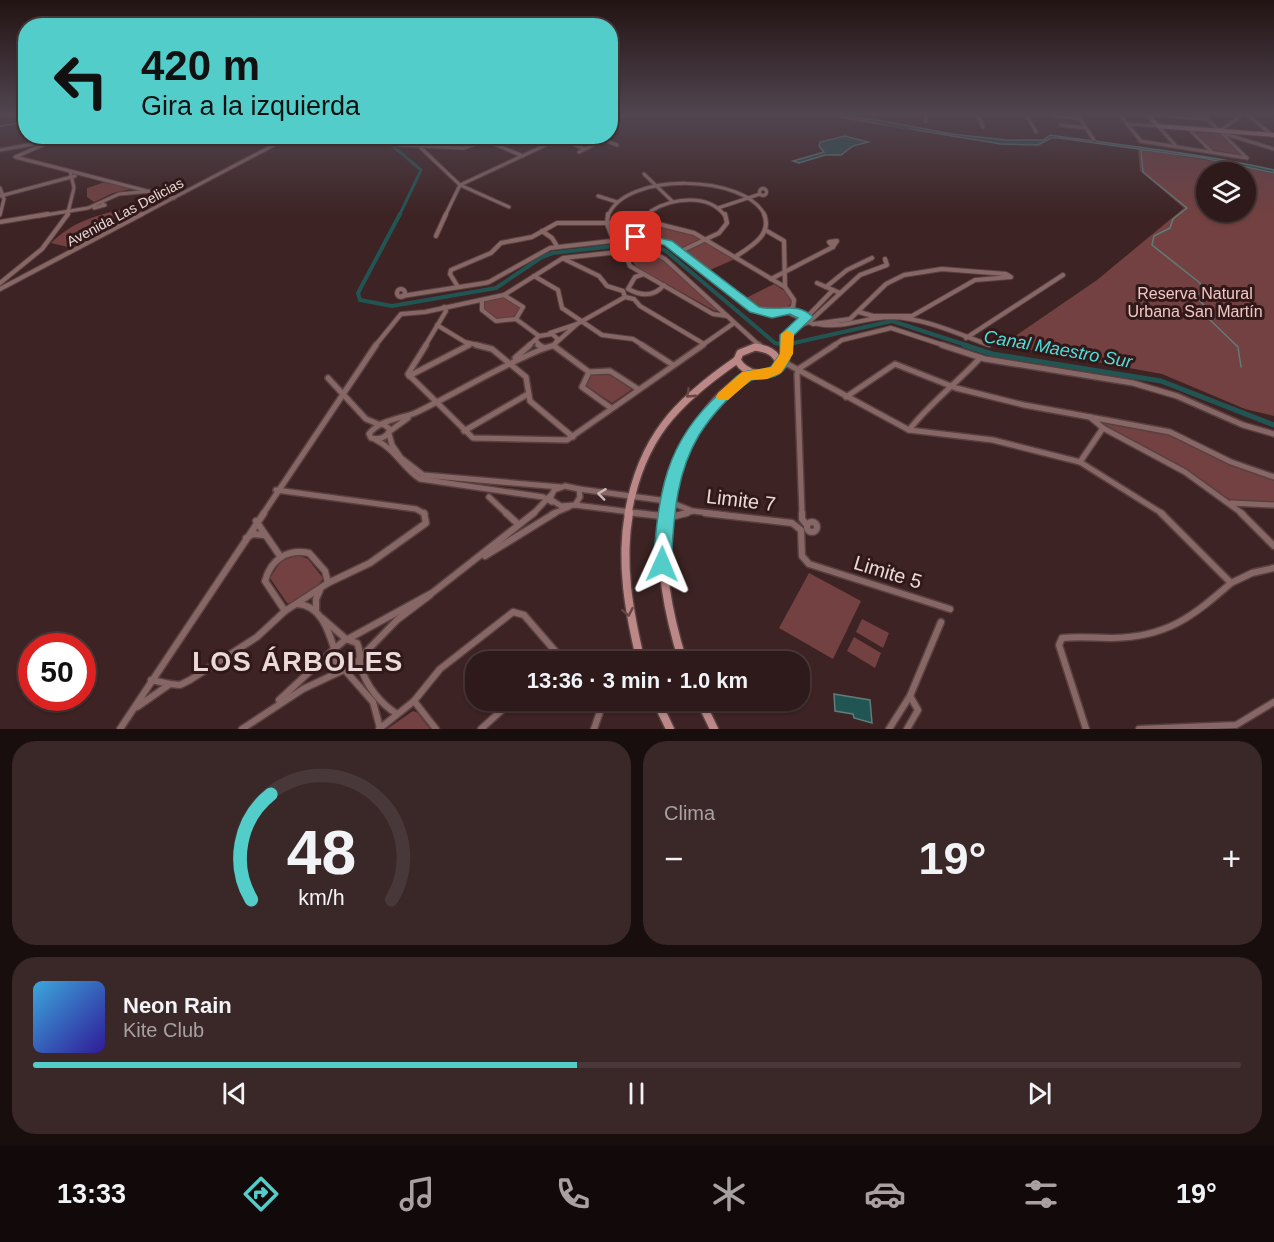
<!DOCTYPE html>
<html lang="es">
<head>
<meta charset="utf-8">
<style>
	:root { --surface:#2e1a1a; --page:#3a2727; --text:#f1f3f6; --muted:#a7a1a2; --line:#493839; --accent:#53cdc9 }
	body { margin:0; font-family:Arial,sans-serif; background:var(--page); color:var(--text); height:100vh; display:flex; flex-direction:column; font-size:22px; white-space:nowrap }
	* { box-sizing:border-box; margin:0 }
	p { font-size:20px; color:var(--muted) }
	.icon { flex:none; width:33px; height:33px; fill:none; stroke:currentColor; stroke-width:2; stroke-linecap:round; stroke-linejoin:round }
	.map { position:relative; height:729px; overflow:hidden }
	.panel { display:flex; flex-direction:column; gap:12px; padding:12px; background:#190e0e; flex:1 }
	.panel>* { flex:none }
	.banner { position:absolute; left:18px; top:18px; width:600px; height:126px; border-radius:24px; box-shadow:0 2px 4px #0004,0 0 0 2px var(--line); background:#53cdc9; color:#111; overflow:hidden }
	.tools { position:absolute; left:1196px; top:162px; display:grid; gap:12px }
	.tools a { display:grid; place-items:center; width:60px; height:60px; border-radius:50%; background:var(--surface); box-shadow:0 2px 4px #0004,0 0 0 2px var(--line); font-size:30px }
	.speed { position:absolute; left:18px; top:633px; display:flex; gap:12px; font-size:30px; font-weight:700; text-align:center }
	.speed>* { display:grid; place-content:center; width:78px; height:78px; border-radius:50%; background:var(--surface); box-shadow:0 2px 4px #0004,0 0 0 2px var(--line); line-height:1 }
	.speed .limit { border:9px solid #d22; background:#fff; color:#111 }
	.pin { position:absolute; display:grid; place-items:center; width:51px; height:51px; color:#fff; margin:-26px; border-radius:12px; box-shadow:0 3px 9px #0006 }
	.me { position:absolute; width:66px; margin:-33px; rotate:1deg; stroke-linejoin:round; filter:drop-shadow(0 0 4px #0008) }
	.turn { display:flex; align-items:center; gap:21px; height:126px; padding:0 24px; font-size:27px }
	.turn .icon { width:78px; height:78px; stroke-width:2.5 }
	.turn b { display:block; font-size:42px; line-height:51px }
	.big { font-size:45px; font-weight:700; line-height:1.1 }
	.panel .tile { flex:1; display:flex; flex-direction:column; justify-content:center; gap:9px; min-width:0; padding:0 21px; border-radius:24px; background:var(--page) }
	.panel .dial { align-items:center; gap:0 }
	.dial svg { height:156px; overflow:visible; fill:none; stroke:var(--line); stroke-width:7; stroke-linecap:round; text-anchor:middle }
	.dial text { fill:var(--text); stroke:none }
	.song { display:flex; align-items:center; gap:18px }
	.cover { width:72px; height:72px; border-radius:9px; background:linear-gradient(135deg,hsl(200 70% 55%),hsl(250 70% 35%)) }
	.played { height:6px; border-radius:3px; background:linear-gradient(90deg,var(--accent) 45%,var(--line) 45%) }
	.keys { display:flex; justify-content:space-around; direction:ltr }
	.heat { display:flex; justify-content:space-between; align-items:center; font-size:33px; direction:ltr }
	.panel .tiles { flex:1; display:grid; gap:12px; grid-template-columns:1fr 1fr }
	.tile:last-child { grid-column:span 2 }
	.trip { position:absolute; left:465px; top:651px; width:345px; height:60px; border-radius:24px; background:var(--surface); box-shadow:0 2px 4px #0004,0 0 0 2px var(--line); font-weight:700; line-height:60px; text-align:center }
	.tabs { display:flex; height:96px; justify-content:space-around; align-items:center; background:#120a0a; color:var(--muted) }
	.tabs .icon { width:42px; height:42px }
	.tabs .current { color:var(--accent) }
	.tabs b { font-size:27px; color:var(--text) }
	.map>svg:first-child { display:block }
	.green { fill:#734141; fill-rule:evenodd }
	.water { fill:#215553; stroke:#5e7d7b; stroke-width:1.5 }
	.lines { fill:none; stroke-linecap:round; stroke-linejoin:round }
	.stream { stroke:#5e7d7b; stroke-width:1.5 }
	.canal-far2 { stroke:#215553; stroke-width:3 }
	.canal-far1 { stroke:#215553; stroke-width:4 }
	.canal { stroke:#215553; stroke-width:5 }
	.river { fill:#215553; fill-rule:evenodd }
	.street-far3-casing { stroke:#594040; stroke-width:5 }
	.street-far2-casing { stroke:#594040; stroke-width:6 }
	.street-far1-casing { stroke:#594040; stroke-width:8 }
	.street-casing { stroke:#594040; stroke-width:9 }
	.secondary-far2-casing { stroke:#594040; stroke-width:6 }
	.secondary-far1-casing { stroke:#594040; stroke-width:10 }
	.secondary-casing { stroke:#594040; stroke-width:11 }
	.street-far3 { stroke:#876766; stroke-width:3 }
	.street-far2 { stroke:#876766; stroke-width:4 }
	.street-far1 { stroke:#876766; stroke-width:5 }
	.street { stroke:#876766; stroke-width:6 }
	.secondary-far2 { stroke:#bb8887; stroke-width:4 }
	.secondary-far1 { stroke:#bb8887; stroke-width:7 }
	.secondary { stroke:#bb8887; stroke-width:8 }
	.oneway { stroke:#694545 }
	.oneway2 { stroke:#cdb7b6 }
	.route { fill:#53cdc9; stroke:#368583; stroke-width:1.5 }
	.slow { fill:#f59e0b }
	.labels { text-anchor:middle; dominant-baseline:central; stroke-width:6; stroke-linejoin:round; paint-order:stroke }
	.far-street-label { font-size:14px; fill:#ebd9d8; stroke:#321919 }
	.park-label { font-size:16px; fill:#f1c7c5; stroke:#321919 }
	.water-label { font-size:18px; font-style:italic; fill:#4cdeda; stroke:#321919 }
	.near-street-label { font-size:20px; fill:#ebd9d8; stroke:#321919 }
	.near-district-label { font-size:27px; font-weight:bold; letter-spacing:1.5px; fill:#ebd9d8; stroke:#321919 }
</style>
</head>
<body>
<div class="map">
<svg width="1274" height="729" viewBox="0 0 1274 729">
	<rect width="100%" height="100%" fill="#3d2323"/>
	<g class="green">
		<path d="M1192,129L1217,131L1242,155L1213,150Z"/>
		<path d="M1138,149L1219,162L1274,174V416L1245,409L1162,374L1002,345L1097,280L1184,208L1140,171ZM1206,172H1245V212H1206Z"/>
		<path d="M108,181L136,188L113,193L94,202L87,197V188Z"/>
		<path d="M127,209L138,211L68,247L51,243C71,222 101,213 127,209Z"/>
		<path d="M645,225C664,226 685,229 701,239L682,249L663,239L647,235Z"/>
		<path d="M706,241L735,259L710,270L685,252Z"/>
		<path d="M642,251L660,257L718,310L715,311L636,267L628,253Z"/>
		<path d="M774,284L791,295L792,302L786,310H764L746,298Z"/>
		<path d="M504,297L520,308L514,317L497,319L484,309V300Z"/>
		<path d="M601,371H606L631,386V390L612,403L585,385L591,375Z"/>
		<path d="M1096,420L1168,434L1237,467L1274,479V503L1231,500Z"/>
		<path d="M298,555L308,559L323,578L319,585L292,603H287L270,578L281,561Z"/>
		<path d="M809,573L861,601L833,659L779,628Z"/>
		<path d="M862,619L889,633L883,648L856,632Z"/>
		<path d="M854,637L881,653L875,668L847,651Z"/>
		<path d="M413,711L418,713L430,729H387Z"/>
	</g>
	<g class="water">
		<path d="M819,114L878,120L952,134L1006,140H1044L1050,135C1125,146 1200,153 1274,170V173L1203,158L1059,138H1051L1038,145L1001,144Z"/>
		<path d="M845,136L868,142L853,146L841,155H825L799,163L793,161L824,152L819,146L820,142Z"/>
		<path d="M834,694L870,700L872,723L854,718L853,714L835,711Z"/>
	</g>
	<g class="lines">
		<g class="stream">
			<path d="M0,126L26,122"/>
			<path d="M92,136L102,139L112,136"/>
			<path d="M1141,150L1143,172L1187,208L1173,219L1170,228L1154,236L1152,245L1200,283L1203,291L1195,296L1207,308V317L1238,347L1241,367"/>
		</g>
		<path class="canal-far2" d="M381,136L421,170L399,216"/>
		<path class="canal-far1" d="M400,214L358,293L360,300L392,306L496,288L542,257L553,253L641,243L654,245L666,251L775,343L785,345L892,321L969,346"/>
		<path class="canal" d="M964,345L992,354L1161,381L1274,425"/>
		<path class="river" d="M879,122L910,128L912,129L910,130L881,124H879Z"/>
		<g class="street-far3-casing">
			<g id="street-far3">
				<path d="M637,114L649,116"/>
				<path d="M873,114L874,117"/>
				<path d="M925,114L926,121"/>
				<path d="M977,114L983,127"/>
				<path d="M1026,114L1036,132"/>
				<path d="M1077,114L1094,140"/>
				<path d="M1119,114L1141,141"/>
				<path d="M1141,114L1207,119"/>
				<path d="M1202,114L1247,158"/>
				<path d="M1247,114L1272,135"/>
				<path d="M610,115L614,114"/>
				<path d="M0,116L19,115L15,116"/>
				<path d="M1054,116L1080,118"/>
				<path d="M610,122L627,114"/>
				<path d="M610,122L619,125"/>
				<path d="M1127,124L1158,126L1175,145"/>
				<path d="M1061,125L1086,128"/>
				<path d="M1189,129L1211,151"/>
				<path d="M1219,131L1244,114"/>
				<path d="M1222,133L1274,149"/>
				<path d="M64,136L15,157L70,171L74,188L67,216"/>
				<path d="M574,136L595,144"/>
				<path d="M594,136L617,145"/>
				<path d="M560,139L585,149"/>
				<path d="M1140,141L1247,158"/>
				<path d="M489,142L523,156"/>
				<path d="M399,145L464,148L500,136"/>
				<path d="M399,145L411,136"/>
				<path d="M420,147L460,185L509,207"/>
				<path d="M0,150L50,141"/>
				<path d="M579,152L601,141"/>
				<path d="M70,171L174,198"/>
				<path d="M644,174L672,201"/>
				<path d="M0,188L4,199L0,215"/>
				<circle cx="763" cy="192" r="3.5"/>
				<path d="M0,196L75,176"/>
				<path d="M598,196L617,202"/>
				<path d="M94,208L105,205L103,204"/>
				<path d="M718,208L760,194"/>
				<path d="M39,216L88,208L119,194L151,191"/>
				<path d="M139,216L291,136"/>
				<path d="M445,216L460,185L565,136"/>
				<path d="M608,216C625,171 747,174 765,216"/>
				<path d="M650,216L651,211C672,198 709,193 725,216"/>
			</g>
		</g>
		<g class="street-far2-casing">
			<g id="street-far2">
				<path d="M608,214L607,224L613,239"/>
				<path d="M0,222L48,214"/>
				<path d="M648,223L650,214"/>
				<path d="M542,231L552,238L557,246"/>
				<path d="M767,231L784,241L785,287"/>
				<path d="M436,236L446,214"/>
				<path d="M837,241L833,247L829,242Z"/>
				<path d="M624,251L630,266L713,314L727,316"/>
				<path d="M681,251L719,233L727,223L725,214"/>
				<path d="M735,257C750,247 773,235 764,214"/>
				<path d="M564,259L599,276L607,286L623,291L625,297"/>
				<path d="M644,274L635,277L628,289C641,296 654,297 664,285"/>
				<path d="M534,276L558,290L562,308L602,335L633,339L644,346"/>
				<path d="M771,279L833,247"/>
				<path d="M0,283L42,249L68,214"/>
				<path d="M817,283L840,293"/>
				<path d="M826,287L847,270L872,258"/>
				<circle cx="401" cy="293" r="4"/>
				<path d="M0,289L142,214"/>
				<path d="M402,296L485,283L489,282L550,248L647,237L665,241L678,249L747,305C762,314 778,318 793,307L794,300L785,287L694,233L654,223H557L532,237L501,243L491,253L451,270L450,274L458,287"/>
				<path d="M482,300V310L496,321L516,319L523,307L504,295"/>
				<path d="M791,310L808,317"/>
				<path d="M787,312L813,324L850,319L886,284L904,275L942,269L1006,274L1011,277L975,280L912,316H873L859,312"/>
				<path d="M516,319L539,336"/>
				<path d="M577,324L625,297L634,299L640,306L704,344"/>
				<path d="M818,324C844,329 866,317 891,317C925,318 958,334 989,345"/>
				<path d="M437,325L465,342L482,346"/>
				<path d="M791,329L809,322L860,275L887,265L885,259"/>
				<path d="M550,333L577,324L557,342"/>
				<path d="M966,338L1063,275"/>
				<path d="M375,346L401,314L425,312L504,295L563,258L637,250L650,251L665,259L760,346"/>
				<path d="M425,346L446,311L444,307"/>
				<path d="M466,346L470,344"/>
				<path d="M528,346L535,340"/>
				<path d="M541,346L535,340L539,336L552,334L558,339L553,346"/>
				<path d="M701,346L734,323"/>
				<path d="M787,346L786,336L789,331L802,322L833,290"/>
				<path d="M833,346L842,340L891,328L946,346"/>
			</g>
		</g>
		<g class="street-far1-casing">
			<g id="street-far1">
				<path d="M426,345L408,374L473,438L567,440L703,345"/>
				<path d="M476,345L492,349L526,377L530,401L573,437"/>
				<path d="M538,345L545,348L555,345"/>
				<path d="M642,345L673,365"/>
				<path d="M759,345L761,347"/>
				<path d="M942,345L985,359L1133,383L1177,396L1243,425L1274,434"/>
				<path d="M554,346L589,372"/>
				<path d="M515,358L530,345"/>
				<path d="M780,360L909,430L993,440L1080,462L1163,514"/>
				<path d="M780,364L787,354L786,345"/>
				<path d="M409,376L469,345"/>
				<path d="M328,378L366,419L378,424"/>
				<path d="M846,397L895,364L956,388L1024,405L1090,417L1103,428L1080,462"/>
				<path d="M611,408L582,387L589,372L610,371L638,389"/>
				<path d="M1090,417L1170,432L1231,462L1274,477"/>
				<path d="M384,425L390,429C387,438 380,440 371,438L369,434C379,420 400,419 415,413C459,392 499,366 545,348"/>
				<path d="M1103,428L1185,472L1243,514"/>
				<path d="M909,430C930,403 957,383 980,358"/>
				<path d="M390,431L408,418"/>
				<path d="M464,431L528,394"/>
				<path d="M389,434L392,445L401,458L423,475L560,487"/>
				<path d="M376,440C395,449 403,468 420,479L543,497L552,502"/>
				<path d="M565,486L579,489L580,497L575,505L561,506L550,499L554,490Z"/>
				<path d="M579,489L667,501L690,510"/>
				<path d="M276,490L416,509L425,514"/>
				<path d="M489,497L507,514"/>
				<path d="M1231,503L1274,505"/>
				<path d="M575,505L647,514"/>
				<path d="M263,514L376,345"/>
				<path d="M533,514L550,496"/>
				<path d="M552,514L569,507"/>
				<path d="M682,514L693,511L718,514"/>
				<path d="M802,514L797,374L800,368L835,345"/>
			</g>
		</g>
		<g class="street-casing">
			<g id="street">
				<path d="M506,513L518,524"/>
				<path d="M635,513L671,517L687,513"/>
				<path d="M705,513L792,523L801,530L802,556L809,564L950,609"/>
				<path d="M802,513V519L807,525"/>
				<path d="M1241,513L1274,546"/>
				<path d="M256,521L280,556"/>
				<circle cx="812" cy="527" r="5"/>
				<path d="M246,538L253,534L264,535"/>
				<path d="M485,556L555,513"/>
				<path d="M1231,583L1252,573L1274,568"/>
				<path d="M297,604C320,605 328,629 334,648"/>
				<path d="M316,610V599L320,590"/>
				<path d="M285,611L265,581C271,559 287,549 309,553L325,571L328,583"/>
				<path d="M322,618L346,639"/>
				<path d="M348,639L432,593L534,513"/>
				<path d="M361,657L397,620L430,595"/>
				<path d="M359,660L344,667L336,662L333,650L346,639L357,643C361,651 359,659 361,667C366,686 381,704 397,714"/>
				<path d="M343,668L373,702L380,728"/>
				<path d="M151,680L170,684"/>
				<path d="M279,700L332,651"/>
				<path d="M414,701L436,729"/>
				<path d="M137,707L170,684L180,685L190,680L257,637L285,611L328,583L370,563L426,523L424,513"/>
				<path d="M120,729L264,513"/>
				<path d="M242,729L303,689L348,668"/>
				<path d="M379,729L414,701L440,669L513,612L524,615L556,652V662"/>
				<path d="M481,729L513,700"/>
				<path d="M594,729L604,700"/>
				<path d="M889,729L910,696L941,622"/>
				<path d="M907,729L918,710L910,696"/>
				<path d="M1086,729L1059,645L1062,638C1079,636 1096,638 1113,638C1167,637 1192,617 1231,583L1161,513"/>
				<path d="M1139,729L1236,725L1274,702"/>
			</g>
		</g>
		<g class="secondary-far2-casing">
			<path id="secondary-far2" d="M1147,114L1158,126L1274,135"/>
		</g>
		<g class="secondary-far1-casing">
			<g id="secondary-far1">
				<path d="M755,347C768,349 776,352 780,365C768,380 746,375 737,360L740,353Z"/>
				<path d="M628,514C641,438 676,402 737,360"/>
				<path d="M665,514C672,467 705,389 755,374"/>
			</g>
		</g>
		<g class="secondary-casing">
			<g id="secondary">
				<path d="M629,513C620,563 629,612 641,662"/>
				<path d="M665,513C658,564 668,613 683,662"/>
				<path d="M656,700L670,729"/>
				<path d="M700,700L714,729"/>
			</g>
		</g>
		<use href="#street-far3" class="street-far3"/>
		<use href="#street-far2" class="street-far2"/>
		<use href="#street-far1" class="street-far1"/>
		<use href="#street" class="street"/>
		<use href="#secondary-far2" class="secondary-far2"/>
		<use href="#secondary-far1" class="secondary-far1"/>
		<use href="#secondary" class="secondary"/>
	</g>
	<defs><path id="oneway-chevron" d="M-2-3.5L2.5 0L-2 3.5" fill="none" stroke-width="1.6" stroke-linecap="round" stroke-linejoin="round" transform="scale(1.5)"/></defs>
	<g class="oneway">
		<use href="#oneway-chevron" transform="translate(690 394) rotate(137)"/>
		<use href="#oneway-chevron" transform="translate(628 612) rotate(79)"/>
	</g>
	<use class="oneway2" href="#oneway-chevron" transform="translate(602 494) rotate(-173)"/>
	<linearGradient id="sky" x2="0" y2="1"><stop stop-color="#221313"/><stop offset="0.53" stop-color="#514550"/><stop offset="1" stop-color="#514550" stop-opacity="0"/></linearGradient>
	<rect width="1274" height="216" fill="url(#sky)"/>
	<path class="route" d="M636,233L672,241L759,307C778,312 797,301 813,317L793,336C793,354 789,375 768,378C762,380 755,378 750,381C731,393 711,416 699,435C675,475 674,519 671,564L669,570L662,572L656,570L653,564C659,494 664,443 720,393C727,387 735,375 744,372C753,369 762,371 771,367L780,354V335L798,318L790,314L772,318L750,312L664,245L632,239V234Z"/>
	<path class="slow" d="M787,330L794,334L793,354L781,373L767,379L751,380L728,400H718L716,397L718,393L742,372L771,367L780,354L781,334Z"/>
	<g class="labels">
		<g class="far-street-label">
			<text transform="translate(125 212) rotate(-28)">Avenida Las Delicias</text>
		</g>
		<g class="park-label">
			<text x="1195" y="293">Reserva Natural<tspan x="1195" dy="18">Urbana San Martín</tspan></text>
		</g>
		<g class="water-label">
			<text transform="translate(1058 349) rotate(10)">Canal Maestro Sur</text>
		</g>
		<g class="near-street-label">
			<text transform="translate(741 500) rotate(7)">Limite 7</text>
			<text transform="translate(888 572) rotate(17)">Limite 5</text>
		</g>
		<g class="near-district-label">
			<text x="298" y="662">LOS ÁRBOLES</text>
		</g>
	</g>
</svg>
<div class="tools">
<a><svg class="icon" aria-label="layers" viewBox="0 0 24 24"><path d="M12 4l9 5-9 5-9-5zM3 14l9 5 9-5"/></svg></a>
</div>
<div class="speed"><div class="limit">50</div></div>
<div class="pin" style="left:636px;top:237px;background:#d93025"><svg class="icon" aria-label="arrive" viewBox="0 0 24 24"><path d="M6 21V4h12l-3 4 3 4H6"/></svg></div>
<svg class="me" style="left:662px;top:564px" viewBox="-20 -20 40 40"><path d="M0-17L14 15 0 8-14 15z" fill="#53cdc9" stroke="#fff" stroke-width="4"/></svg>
<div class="trip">13:36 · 3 min · 1.0 km</div>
<div class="banner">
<div class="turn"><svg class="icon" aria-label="left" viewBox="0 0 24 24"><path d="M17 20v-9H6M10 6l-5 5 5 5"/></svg><div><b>420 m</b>Gira a la izquierda</div></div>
</div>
</div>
<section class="panel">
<div class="tiles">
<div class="tile dial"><svg viewBox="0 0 100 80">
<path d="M14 69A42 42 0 1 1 86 69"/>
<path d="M14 69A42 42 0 0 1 24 15" stroke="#53cdc9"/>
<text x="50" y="56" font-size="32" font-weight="700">48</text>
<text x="50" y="72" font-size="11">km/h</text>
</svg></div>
<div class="tile"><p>Clima</p>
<div class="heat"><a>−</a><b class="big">19°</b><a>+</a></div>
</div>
<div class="tile">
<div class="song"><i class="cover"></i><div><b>Neon Rain</b><p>Kite Club</p></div></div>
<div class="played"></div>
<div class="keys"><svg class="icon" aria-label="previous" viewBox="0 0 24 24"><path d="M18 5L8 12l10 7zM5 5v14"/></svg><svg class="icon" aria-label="pause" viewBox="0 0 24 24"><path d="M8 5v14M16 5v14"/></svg><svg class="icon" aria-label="next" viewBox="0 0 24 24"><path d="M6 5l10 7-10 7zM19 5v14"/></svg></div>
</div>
</div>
</section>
<nav class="tabs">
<b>13:33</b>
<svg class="icon current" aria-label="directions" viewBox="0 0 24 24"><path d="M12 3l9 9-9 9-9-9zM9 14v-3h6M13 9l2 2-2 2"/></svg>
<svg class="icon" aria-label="music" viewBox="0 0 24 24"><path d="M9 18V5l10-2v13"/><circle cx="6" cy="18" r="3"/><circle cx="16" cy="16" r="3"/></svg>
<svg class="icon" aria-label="phone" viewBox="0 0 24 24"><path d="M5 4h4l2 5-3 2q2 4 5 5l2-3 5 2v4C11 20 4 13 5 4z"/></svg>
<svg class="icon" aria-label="climate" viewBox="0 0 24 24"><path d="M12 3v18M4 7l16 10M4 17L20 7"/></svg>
<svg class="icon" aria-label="car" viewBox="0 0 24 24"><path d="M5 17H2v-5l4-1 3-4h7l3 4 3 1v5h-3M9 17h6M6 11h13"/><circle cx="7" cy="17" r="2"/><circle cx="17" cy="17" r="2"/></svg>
<svg class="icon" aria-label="filters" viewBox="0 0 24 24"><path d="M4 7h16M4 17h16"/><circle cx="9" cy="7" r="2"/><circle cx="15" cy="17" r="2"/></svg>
<b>19°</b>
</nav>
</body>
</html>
